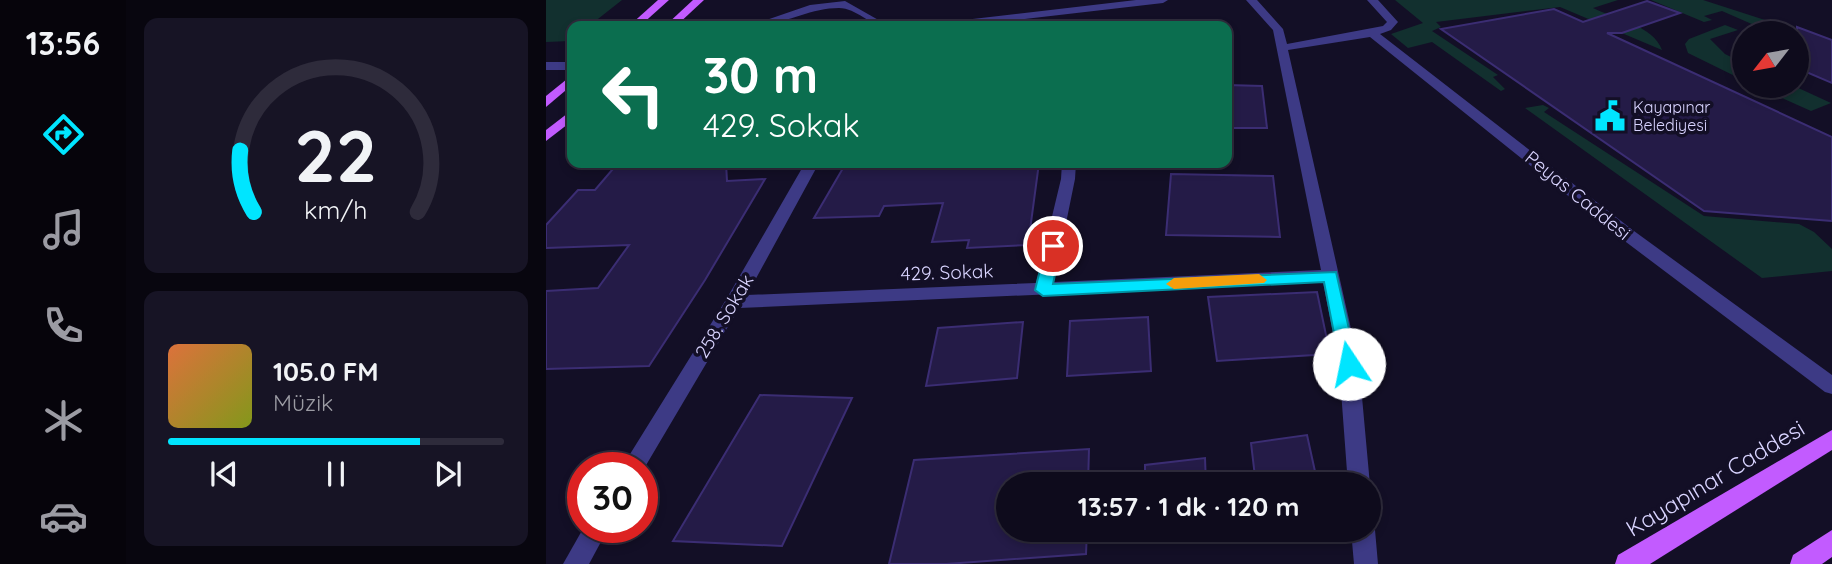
<!DOCTYPE html>
<html lang="tr">
<head>
<meta charset="utf-8">
<style>
	:root { --surface:#0e0b1c; --page:#171425; --text:#f1f3f6; --muted:#9b9ba3; --line:#2e2b3b; --accent:#00e5ff }
	body { margin:0; font-family:Quicksand,sans-serif; background:var(--page); color:var(--text); height:100vh; display:flex; flex-direction:column; font-size:26px; white-space:nowrap }
	* { box-sizing:border-box; margin:0 }
	p { font-size:23px; color:var(--muted) }
	.icon { flex:none; width:38px; height:38px; fill:none; stroke:currentColor; stroke-width:2; stroke-linecap:round; stroke-linejoin:round }
	.map { position:relative; flex:1; overflow:hidden }
	.drawer { display:flex; flex-direction:column; gap:18px; padding:18px; background:#08060f; width:420px }
	.drawer>* { flex:none }
	.hud { position:absolute; left:21px; top:21px; width:665px; height:147px; border-radius:14px; box-shadow:0 4px 10px #0003,0 0 0 2px var(--line); background:#0b6e4f; color:#fff; overflow:hidden }
	.needle { width:46px; rotate:239deg }
	.tools { position:absolute; left:1186px; top:21px; display:grid; gap:14px }
	.tools a { display:grid; place-items:center; width:77px; height:77px; border-radius:50%; background:var(--surface); box-shadow:0 4px 10px #0003,0 0 0 2px var(--line); font-size:35px }
	.speed { position:absolute; left:21px; top:452px; display:flex; gap:14px; font-size:35px; font-weight:700; text-align:center }
	.speed>* { display:grid; place-content:center; width:91px; height:91px; border-radius:50%; background:var(--surface); box-shadow:0 4px 10px #0003,0 0 0 2px var(--line); line-height:1 }
	.speed .limit { border:10px solid #d22; background:#fff; color:#111 }
	.pin { position:absolute; display:grid; place-items:center; width:60px; height:60px; color:#fff; margin:-30px; border:4px solid #fff; border-radius:50%; box-shadow:0 2px 7px #0007 }
	.me { position:absolute; width:77px; margin:-38px; rotate:349deg; stroke-linejoin:round; filter:drop-shadow(0 0 5px #0008) }
	.turn { display:flex; align-items:center; gap:24px; height:147px; padding:0 21px; font-size:32px }
	.turn .icon { width:91px; height:91px; stroke-width:2.5 }
	.turn b { display:block; font-size:49px; line-height:60px }
	.drawer .card { flex:1; display:flex; flex-direction:column; justify-content:center; gap:10px; min-width:0; padding:0 24px; border-radius:14px; background:var(--page) }
	.drawer .dial { align-items:center; gap:0 }
	.dial svg { height:182px; overflow:visible; fill:none; stroke:var(--line); stroke-width:7; stroke-linecap:round; text-anchor:middle }
	.dial text { fill:var(--text); stroke:none }
	.song { display:flex; align-items:center; gap:21px }
	.cover { width:84px; height:84px; border-radius:10px; background:linear-gradient(135deg,hsl(20 70% 55%),hsl(70 70% 35%)) }
	.played { height:7px; border-radius:4px; background:linear-gradient(90deg,var(--accent) 75%,var(--line) 75%) }
	.keys { display:flex; justify-content:space-around; direction:ltr }
	.trip { position:absolute; left:450px; top:472px; width:385px; height:70px; border-radius:35px; background:var(--surface); box-shadow:0 4px 10px #0003,0 0 0 2px var(--line); font-weight:700; line-height:70px; text-align:center }
	main { display:flex; flex:1; min-height:0 }
	.tabs { display:flex; flex-direction:column; width:126px; justify-content:space-around; align-items:center; background:#06040b; color:var(--muted) }
	.tabs .icon { width:49px; height:49px }
	.tabs .selected { color:var(--accent) }
	.tabs b { font-size:32px; color:var(--text) }
	.map>svg:first-child { display:block }
	.green { fill:#12302f }
	.building { fill:#241b47; stroke:#3b2d73; stroke-width:2 }
	.lines { fill:none; stroke-linecap:round; stroke-linejoin:round }
	.minor { fill:#3d3a85; fill-rule:evenodd }
	.major { fill:#c25bff; fill-rule:evenodd }
	.route { fill:#00e5ff; stroke:#0095a6; stroke-width:2 }
	.slow { fill:#f59e0b }
	.labels { text-anchor:middle; dominant-baseline:central; stroke-width:7; stroke-linejoin:round; paint-order:stroke }
	.far-poi-label { font-size:16px; fill:#d9d4ff; stroke:#130f26; text-anchor:start }
	.street-label { font-size:19px; fill:#d9d4ff; stroke:#130f26 }
	.near-street-label { font-size:23px; fill:#d9d4ff; stroke:#130f26 }
</style>
</head>
<body>
<main>
<nav class="tabs">
<b>13:56</b>
<svg class="icon selected" aria-label="directions" viewBox="0 0 24 24"><path d="M12 3l9 9-9 9-9-9zM9 14v-3h6M13 9l2 2-2 2"/></svg>
<svg class="icon" aria-label="music" viewBox="0 0 24 24"><path d="M9 18V5l10-2v13"/><circle cx="6" cy="18" r="3"/><circle cx="16" cy="16" r="3"/></svg>
<svg class="icon" aria-label="phone" viewBox="0 0 24 24"><path d="M5 4h4l2 5-3 2q2 4 5 5l2-3 5 2v4C11 20 4 13 5 4z"/></svg>
<svg class="icon" aria-label="climate" viewBox="0 0 24 24"><path d="M12 3v18M4 7l16 10M4 17L20 7"/></svg>
<svg class="icon" aria-label="car" viewBox="0 0 24 24"><path d="M5 17H2v-5l4-1 3-4h7l3 4 3 1v5h-3M9 17h6M6 11h13"/><circle cx="7" cy="17" r="2"/><circle cx="17" cy="17" r="2"/></svg>
</nav>
<section class="drawer">
<div class="card dial"><svg viewBox="0 0 100 80">
<path d="M14 69A42 42 0 1 1 86 69"/>
<path d="M14 69A42 42 0 0 1 8 42" stroke="#00e5ff"/>
<text x="50" y="56" font-size="32" font-weight="700">22</text>
<text x="50" y="72" font-size="11">km/h</text>
</svg></div>
<div class="card">
<div class="song"><i class="cover"></i><div><b>105.0 FM</b><p>Müzik</p></div></div>
<div class="played"></div>
<div class="keys"><svg class="icon" aria-label="previous" viewBox="0 0 24 24"><path d="M18 5L8 12l10 7zM5 5v14"/></svg><svg class="icon" aria-label="pause" viewBox="0 0 24 24"><path d="M8 5v14M16 5v14"/></svg><svg class="icon" aria-label="next" viewBox="0 0 24 24"><path d="M6 5l10 7-10 7zM19 5v14"/></svg></div>
</div>
</section>
<div class="map">
<svg width="1286" height="564" viewBox="0 0 1286 564">
	<rect width="100%" height="100%" fill="#130f26"/>
	<g class="green">
		<path d="M0,0H76L43,26H26L24,41L0,42Z"/>
		<path d="M849,0H1072L1047,8C1069,19 1107,25 1116,50L1014,7L890,22L895,27L886,31L952,75L947,77L959,89L955,91L886,42L862,48L845,34L877,23Z"/>
		<path d="M1105,0H1157L1222,21L1208,25L1176,11L1158,16L1166,20L1158,22Z"/>
		<path d="M1179,25L1192,30L1164,39L1179,54L1199,64V81L1142,53L1139,44L1143,39Z"/>
		<path d="M1209,86H1248L1285,103L1265,111Z"/>
		<path d="M997,105L1003,108L998,112L1158,216L1253,224L1268,232L1286,249V271L1216,278L979,108Z"/>
	</g>
	<g class="building">
		<path d="M1101,1L1134,13L1076,33H1061L1286,137V221L1158,211L895,29L1008,9L1037,22Z"/>
		<path d="M1251,27L1286,40V83L1251,68Z"/>
		<path d="M681,85L716,86L721,128H681Z"/>
		<path d="M72,163H180L181,181L219,179L159,280L103,366L0,369V291L52,288L83,245L0,248V225L32,190H49Z"/>
		<path d="M300,163H351L349,166L493,163L482,245L421,248L423,240L386,242L397,203L338,206L333,216L268,218Z"/>
		<path d="M625,174L727,176L734,237L620,235Z"/>
		<path d="M771,292L784,354L671,361L662,297Z"/>
		<path d="M602,317L605,371L521,376L524,321Z"/>
		<path d="M477,322L471,378L380,386L392,328Z"/>
		<path d="M214,395L306,398L236,546L127,541Z"/>
		<path d="M761,435L772,485H710L705,443Z"/>
		<path d="M543,449L542,485H462V530H541L540,554L400,564H343L368,460Z"/>
		<path d="M659,458L660,485H599V465Z"/>
	</g>
	<g class="lines">
		<g class="minor">
			<path d="M590,0H622L617,3L418,26H387L392,23Z"/>
			<path d="M700,0H711L737,29L741,44L837,26L841,22L821,0H832L852,22L845,30L834,34L1088,231L1286,375V394L1279,392L1076,239L824,37L742,50L813,364L824,485L822,489V485H802L793,364L777,282L193,308L96,472V467H76L181,298L259,163H273L201,295L490,283L515,179L516,163H530L529,179L508,282L775,270L727,30Z"/>
			<path d="M299,1L343,26C324,27 311,8 293,8C262,8 234,27 203,26L264,5Z"/>
			<rect x="0" y="62" width="26" height="8"/>
			<path d="M822,521L829,530L832,564H808L805,530H822Z"/>
			<path d="M38,527H63L43,564H17Z"/>
		</g>
		<g class="major">
			<path d="M112,0H123L94,26H83Z"/>
			<path d="M147,0H158L130,26H119Z"/>
			<path d="M26,75V85L0,107V96Z"/>
			<path d="M26,110V121L0,141V130Z"/>
			<path d="M1286,430V450L1104,564H1069L1072,555Z"/>
			<path d="M1286,530V557L1276,564H1244L1247,555Z"/>
		</g>
	</g>
	<path class="route" d="M507,241L515,246L507,284L790,272L811,364L809,369H796L794,364L778,282L497,296L489,290L500,246Z"/>
	<path class="slow" d="M713,274L721,280L718,283L628,289L620,284L628,278Z"/>
	<defs>
		<g id="civic-bare" transform="scale(2.415)"><path d="M-.6-6.5H3V-4.5H.6V-3L4-1V1h2V6H-6V1h2V-1L-.6-3ZM-1.2 2.5V6h2.4V2.5Z" fill="#00e5ff" stroke="#130f26" stroke-width="2.5" paint-order="stroke"/></g>
	</defs>
	<g fill-rule="evenodd">
		<use href="#civic-bare" x="1064" y="116"/>
	</g>
	<g class="labels">
		<g class="far-poi-label">
			<text x="1087" y="107">Kayapınar<tspan x="1087" dy="18">Belediyesi</tspan></text>
		</g>
		<g class="street-label">
			<text transform="translate(1032 195) rotate(39)">Peyas Caddesi</text>
			<text transform="translate(401 272) rotate(-2)">429. Sokak</text>
			<text transform="translate(178 316) rotate(-59)">258. Sokak</text>
		</g>
		<g class="near-street-label">
			<text transform="translate(1169 478) rotate(-31)">Kayapınar Caddesi</text>
		</g>
	</g>
</svg>
<div class="tools">
<a><svg class="needle" viewBox="-14 -14 28 28"><path d="M0-13l5 13h-10z" fill="#e53935"/><path d="M0 13l5-13h-10z" fill="#9b9ba3"/></svg></a>
</div>
<div class="speed"><div class="limit">30</div></div>
<div class="pin" style="left:507px;top:246px;background:#d93025"><svg class="icon" aria-label="arrive" viewBox="0 0 24 24"><path d="M6 21V4h12l-3 4 3 4H6"/></svg></div>
<svg class="me" style="left:803px;top:364px" viewBox="-20 -20 40 40"><circle r="19" fill="#fff"/><path d="M0-13L10 11 0 6-10 11z" fill="#00e5ff"/></svg>
<div class="trip">13:57 · 1 dk · 120 m</div>
<div class="hud">
<div class="turn"><svg class="icon" aria-label="left" viewBox="0 0 24 24"><path d="M17 20v-9H6M10 6l-5 5 5 5"/></svg><div><b>30 m</b>429. Sokak</div></div>
</div>
</div>
</main>
</body>
</html>
